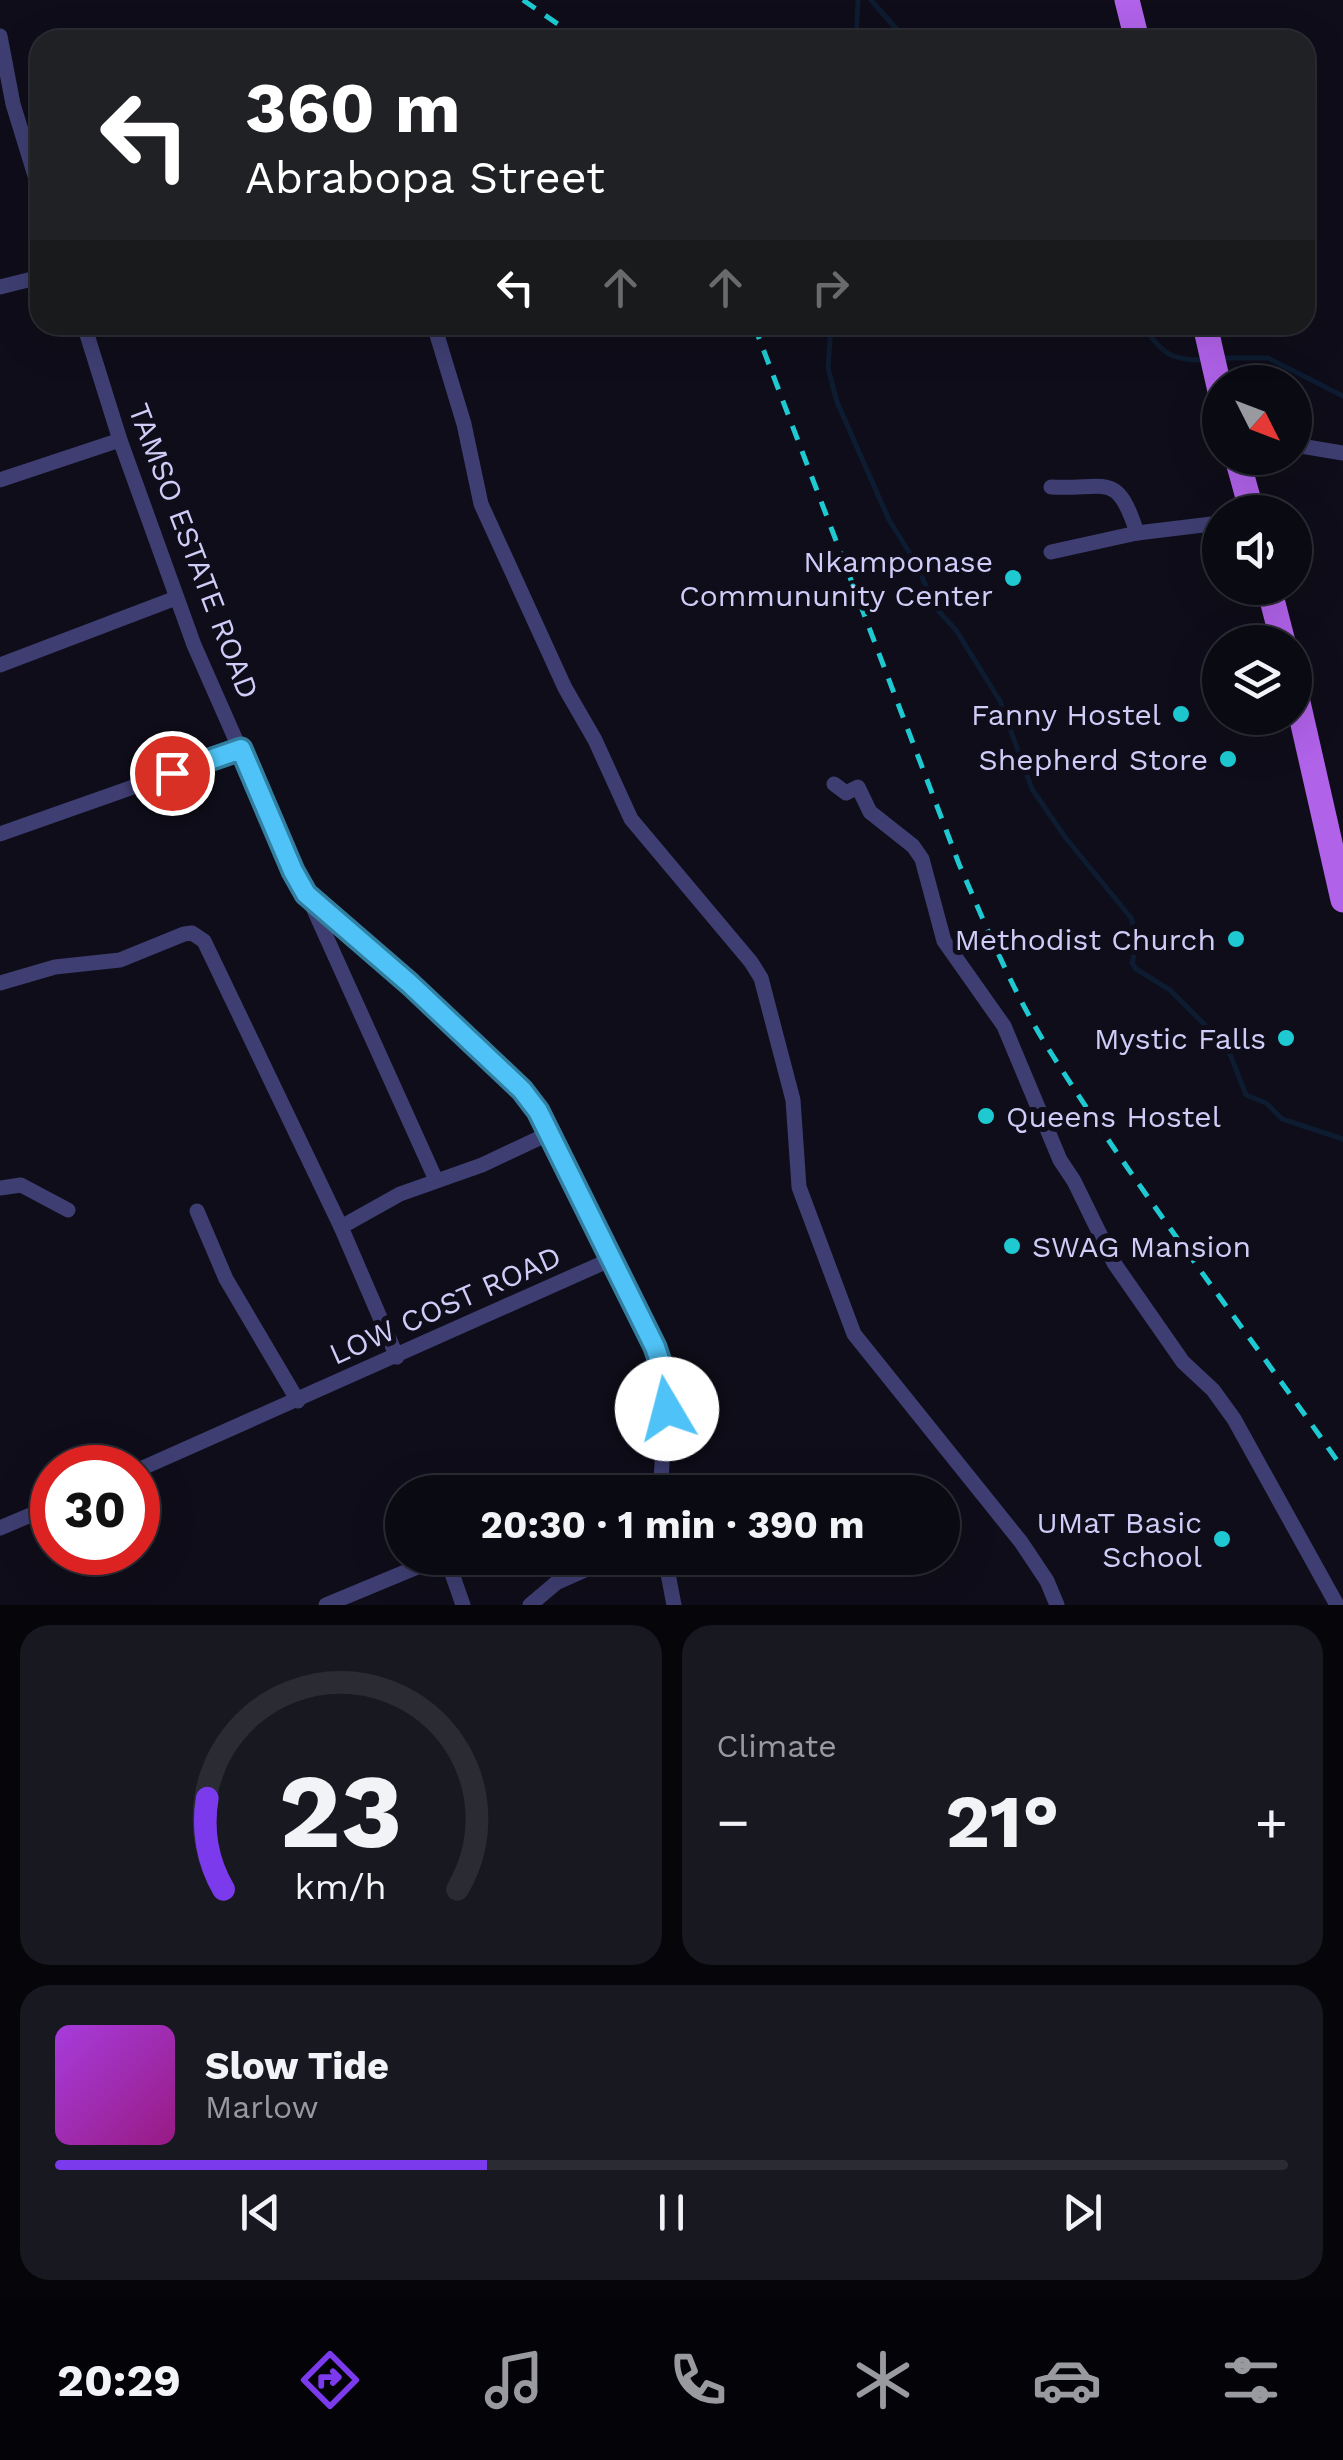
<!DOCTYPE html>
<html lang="en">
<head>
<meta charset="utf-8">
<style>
	:root { --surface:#0a0a13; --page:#181821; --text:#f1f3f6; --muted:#999aa0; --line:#2a2b33; --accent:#7c3aed }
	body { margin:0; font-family:"Work Sans",sans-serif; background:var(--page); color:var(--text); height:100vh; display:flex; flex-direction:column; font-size:38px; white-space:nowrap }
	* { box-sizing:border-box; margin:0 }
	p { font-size:32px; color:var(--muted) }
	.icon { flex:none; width:55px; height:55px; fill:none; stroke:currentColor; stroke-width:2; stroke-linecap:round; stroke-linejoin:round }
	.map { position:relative; height:1605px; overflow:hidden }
	.drawer { display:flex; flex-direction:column; gap:20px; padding:20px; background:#06060a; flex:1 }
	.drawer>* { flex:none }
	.banner { position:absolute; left:30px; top:30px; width:1285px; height:305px; border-radius:30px; box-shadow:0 10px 40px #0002,0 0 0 2px var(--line); background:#202124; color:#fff; overflow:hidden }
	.needle { width:65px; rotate:132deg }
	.controls { position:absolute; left:1202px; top:365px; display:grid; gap:20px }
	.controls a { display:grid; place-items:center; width:110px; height:110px; border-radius:50%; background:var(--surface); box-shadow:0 10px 40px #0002,0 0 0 2px var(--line); font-size:50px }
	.speed { position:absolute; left:30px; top:1445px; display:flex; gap:20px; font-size:50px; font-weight:700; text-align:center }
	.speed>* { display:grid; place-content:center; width:130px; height:130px; border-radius:50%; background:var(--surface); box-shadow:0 10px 40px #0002,0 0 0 2px var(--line); line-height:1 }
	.speed .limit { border:15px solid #d22; background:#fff; color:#111 }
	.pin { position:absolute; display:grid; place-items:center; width:85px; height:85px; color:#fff; margin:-42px; border:5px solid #fff; border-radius:50%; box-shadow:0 2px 10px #0007 }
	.me { position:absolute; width:110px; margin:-55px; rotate:352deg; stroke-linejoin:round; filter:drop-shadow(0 0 8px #0008) }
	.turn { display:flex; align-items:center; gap:35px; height:210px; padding:0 50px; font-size:45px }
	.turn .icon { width:130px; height:130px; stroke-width:2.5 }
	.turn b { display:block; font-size:70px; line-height:85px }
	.lanes { display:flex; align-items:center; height:95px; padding:0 50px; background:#0003; justify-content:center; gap:50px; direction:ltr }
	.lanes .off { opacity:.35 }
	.big { font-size:75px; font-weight:700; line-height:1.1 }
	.drawer .tile { flex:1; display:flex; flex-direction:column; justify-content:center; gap:15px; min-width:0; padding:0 35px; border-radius:30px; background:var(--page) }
	.drawer .dial { align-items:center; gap:0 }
	.dial svg { height:260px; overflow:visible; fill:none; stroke:var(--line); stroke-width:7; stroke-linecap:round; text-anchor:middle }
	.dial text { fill:var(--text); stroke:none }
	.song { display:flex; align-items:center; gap:30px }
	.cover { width:120px; height:120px; border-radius:15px; background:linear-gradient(135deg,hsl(280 70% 55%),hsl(310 70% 35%)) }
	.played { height:10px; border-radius:5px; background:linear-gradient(90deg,var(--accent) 35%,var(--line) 35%) }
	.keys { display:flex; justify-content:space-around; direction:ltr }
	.heat { display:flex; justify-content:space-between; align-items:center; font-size:55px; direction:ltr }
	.drawer .tiles { flex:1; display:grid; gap:20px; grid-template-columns:1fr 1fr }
	.tile:last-child { grid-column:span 2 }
	.trip { position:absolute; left:385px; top:1475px; width:575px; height:100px; border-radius:50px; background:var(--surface); box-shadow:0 10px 40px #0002,0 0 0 2px var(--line); font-weight:700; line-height:100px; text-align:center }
	.dock { display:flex; height:160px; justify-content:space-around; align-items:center; background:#040408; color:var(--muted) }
	.dock .icon { width:70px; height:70px }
	.dock .selected { color:var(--accent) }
	.dock b { font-size:45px; color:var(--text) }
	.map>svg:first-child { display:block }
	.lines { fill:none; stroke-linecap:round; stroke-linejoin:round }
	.stream { stroke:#0e1c31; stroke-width:5 }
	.minor { stroke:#3e3e72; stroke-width:15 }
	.primary { stroke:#b062e9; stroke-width:25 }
	.rail { stroke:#1ec9d2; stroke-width:5; stroke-dasharray:15 12; stroke-linecap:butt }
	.route-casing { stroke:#337fa1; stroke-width:25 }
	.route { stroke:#4fc3f7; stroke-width:18 }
	.poi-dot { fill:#1ec9d2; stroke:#0e0d19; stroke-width:4 }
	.labels { text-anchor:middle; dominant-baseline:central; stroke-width:10; stroke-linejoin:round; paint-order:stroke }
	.street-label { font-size:30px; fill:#cfccf8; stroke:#0e0d19 }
	.poi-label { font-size:30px; fill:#cfccf8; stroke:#0e0d19; text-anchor:end }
</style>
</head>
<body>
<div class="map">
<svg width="1343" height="1605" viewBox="0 0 1343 1605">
	<rect width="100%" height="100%" fill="#0e0d19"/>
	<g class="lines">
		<g class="stream">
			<path d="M871,0L906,40"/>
			<path d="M856,40L858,0"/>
			<path d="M831,325L828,368L837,402L889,520L916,563L935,607L956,630L1000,701L1032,789L1065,837L1132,919L1135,952L1132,963L1136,969L1170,990L1220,1040L1230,1054L1246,1095L1266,1103L1282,1119L1343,1139"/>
			<path d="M1141,325C1161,349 1166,360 1199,360"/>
			<path d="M1220,358H1268L1343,396"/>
		</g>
		<g class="minor">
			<path d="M0,36L13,104L40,192"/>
			<path d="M0,287L40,277"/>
			<path d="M84,325L120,440L194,645L298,881L307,894L509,1077L539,1111L614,1258L662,1365L667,1396L660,1492"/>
			<path d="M434,325L464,424L481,504L565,688L595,740L631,819L751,962L761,978L793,1100L799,1187L854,1334L1021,1542L1047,1581L1057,1605"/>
			<path d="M1295,445L1343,453"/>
			<path d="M0,480L120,440"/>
			<path d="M1051,487C1107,490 1117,470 1137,533"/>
			<path d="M1051,552L1137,533L1220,523"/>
			<path d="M0,665L176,598"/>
			<path d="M834,784L846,793L858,787L870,812L913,846L922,859L944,941L1004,1026L1060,1160L1074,1181L1114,1263L1183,1362L1213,1390L1234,1419L1337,1605"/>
			<path d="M0,834L241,749"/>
			<path d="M310,901L436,1180"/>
			<path d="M0,983L55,967L120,960L184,934L192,933L204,941L341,1227L397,1357"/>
			<path d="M0,1188L21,1185L68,1210"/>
			<path d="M197,1211L226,1279L298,1401"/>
			<path d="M341,1227L400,1194L482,1165L550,1133"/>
			<path d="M138,1470L614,1258"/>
			<path d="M0,1528L52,1506"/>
			<path d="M665,1558L674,1605"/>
			<path d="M326,1605L439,1558L448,1562L463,1605"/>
			<path d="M530,1605L556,1583L612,1558"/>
		</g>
		<g class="primary">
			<path d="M1127,0L1137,40"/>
			<path d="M1205,325L1220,391"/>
			<path d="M1237,458L1252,512"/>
			<path d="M1269,588L1283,642"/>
			<path d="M1295,689L1343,900"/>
		</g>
		<g class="rail">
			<path d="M523,0L581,40"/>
			<path d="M754,325L959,864C988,930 1014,996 1053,1056C1143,1198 1247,1331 1343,1469"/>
		</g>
	</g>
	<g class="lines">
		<g class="route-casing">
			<path id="route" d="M172,773L241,749L293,871L306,894L410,984L522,1090L538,1111L655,1347L666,1380L667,1409"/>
		</g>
		<use href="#route" class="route"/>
	</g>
	<g class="poi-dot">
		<circle cx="1013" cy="578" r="10"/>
		<circle cx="1181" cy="714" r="10"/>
		<circle cx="1228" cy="759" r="10"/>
		<circle cx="1236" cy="939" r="10"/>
		<circle cx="1286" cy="1038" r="10"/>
		<circle cx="986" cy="1116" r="10"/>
		<circle cx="1012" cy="1246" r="10"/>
		<circle cx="1222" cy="1539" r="10"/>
	</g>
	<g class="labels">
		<g class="street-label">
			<text transform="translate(194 551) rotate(69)">TAMSO ESTATE ROAD</text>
			<text transform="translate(445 1305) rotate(-24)">LOW COST ROAD</text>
		</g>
		<g class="poi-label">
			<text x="993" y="561">Nkamponase<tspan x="993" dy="34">Commununity Center</tspan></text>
			<text x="1161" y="714">Fanny Hostel</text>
			<text x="1208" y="759">Shepherd Store</text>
			<text x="1216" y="939">Methodist Church</text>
			<text x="1266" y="1038">Mystic Falls</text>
			<text x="1006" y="1116" text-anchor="start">Queens Hostel</text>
			<text x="1032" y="1246" text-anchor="start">SWAG Mansion</text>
			<text x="1202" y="1522">UMaT Basic<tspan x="1202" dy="34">School</tspan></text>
		</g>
	</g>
</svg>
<div class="controls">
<a><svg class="needle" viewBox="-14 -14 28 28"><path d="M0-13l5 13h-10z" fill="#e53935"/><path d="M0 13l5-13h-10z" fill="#999aa0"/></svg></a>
<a><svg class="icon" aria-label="sound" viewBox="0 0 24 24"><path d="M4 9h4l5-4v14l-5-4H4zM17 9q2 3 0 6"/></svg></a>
<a><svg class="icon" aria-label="layers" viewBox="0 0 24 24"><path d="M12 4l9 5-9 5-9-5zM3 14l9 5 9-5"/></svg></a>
</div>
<div class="speed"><div class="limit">30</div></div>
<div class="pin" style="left:172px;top:773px;background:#d93025"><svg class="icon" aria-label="arrive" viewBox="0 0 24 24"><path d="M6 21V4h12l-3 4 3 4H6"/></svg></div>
<svg class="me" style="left:667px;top:1409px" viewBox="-20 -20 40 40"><circle r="19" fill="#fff"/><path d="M0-13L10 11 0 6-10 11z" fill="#4fc3f7"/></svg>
<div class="trip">20:30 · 1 min · 390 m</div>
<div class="banner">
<div class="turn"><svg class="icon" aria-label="left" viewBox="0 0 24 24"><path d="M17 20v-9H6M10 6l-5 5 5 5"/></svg><div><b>360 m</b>Abrabopa Street</div></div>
<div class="lanes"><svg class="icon" aria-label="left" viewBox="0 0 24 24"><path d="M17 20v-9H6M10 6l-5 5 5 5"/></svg><svg class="icon off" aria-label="ahead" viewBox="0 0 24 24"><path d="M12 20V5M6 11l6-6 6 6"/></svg><svg class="icon off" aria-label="ahead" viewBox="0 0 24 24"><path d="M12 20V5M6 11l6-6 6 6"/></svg><svg class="icon off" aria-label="right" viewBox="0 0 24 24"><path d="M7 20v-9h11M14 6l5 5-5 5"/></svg></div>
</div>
</div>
<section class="drawer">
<div class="tiles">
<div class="tile dial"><svg viewBox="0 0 100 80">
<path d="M14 69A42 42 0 1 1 86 69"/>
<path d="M14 69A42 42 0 0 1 9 41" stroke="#7c3aed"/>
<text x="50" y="56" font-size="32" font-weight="700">23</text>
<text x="50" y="72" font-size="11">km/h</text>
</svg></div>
<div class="tile"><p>Climate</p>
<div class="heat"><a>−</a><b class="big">21°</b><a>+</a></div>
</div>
<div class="tile">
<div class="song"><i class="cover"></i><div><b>Slow Tide</b><p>Marlow</p></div></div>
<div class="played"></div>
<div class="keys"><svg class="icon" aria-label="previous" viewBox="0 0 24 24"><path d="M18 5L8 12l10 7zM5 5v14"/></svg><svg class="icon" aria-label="pause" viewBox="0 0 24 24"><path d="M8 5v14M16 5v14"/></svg><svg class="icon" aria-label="next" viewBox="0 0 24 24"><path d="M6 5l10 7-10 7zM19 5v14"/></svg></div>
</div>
</div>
</section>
<nav class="dock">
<b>20:29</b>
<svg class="icon selected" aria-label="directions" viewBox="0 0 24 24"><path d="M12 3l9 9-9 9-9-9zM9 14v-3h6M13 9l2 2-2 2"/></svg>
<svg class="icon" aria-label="music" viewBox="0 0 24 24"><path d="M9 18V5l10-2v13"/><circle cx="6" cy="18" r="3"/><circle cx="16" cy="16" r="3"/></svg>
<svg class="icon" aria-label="phone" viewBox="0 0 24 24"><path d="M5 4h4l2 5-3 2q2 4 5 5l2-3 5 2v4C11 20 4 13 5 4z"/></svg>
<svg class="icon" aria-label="climate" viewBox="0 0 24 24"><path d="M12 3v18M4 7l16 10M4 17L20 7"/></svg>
<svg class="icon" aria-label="car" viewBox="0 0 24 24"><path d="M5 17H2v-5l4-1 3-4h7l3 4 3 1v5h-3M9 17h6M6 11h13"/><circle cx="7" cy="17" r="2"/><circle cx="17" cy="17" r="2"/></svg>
<svg class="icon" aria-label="filters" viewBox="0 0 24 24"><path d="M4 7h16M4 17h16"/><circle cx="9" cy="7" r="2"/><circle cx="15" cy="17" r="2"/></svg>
</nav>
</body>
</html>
